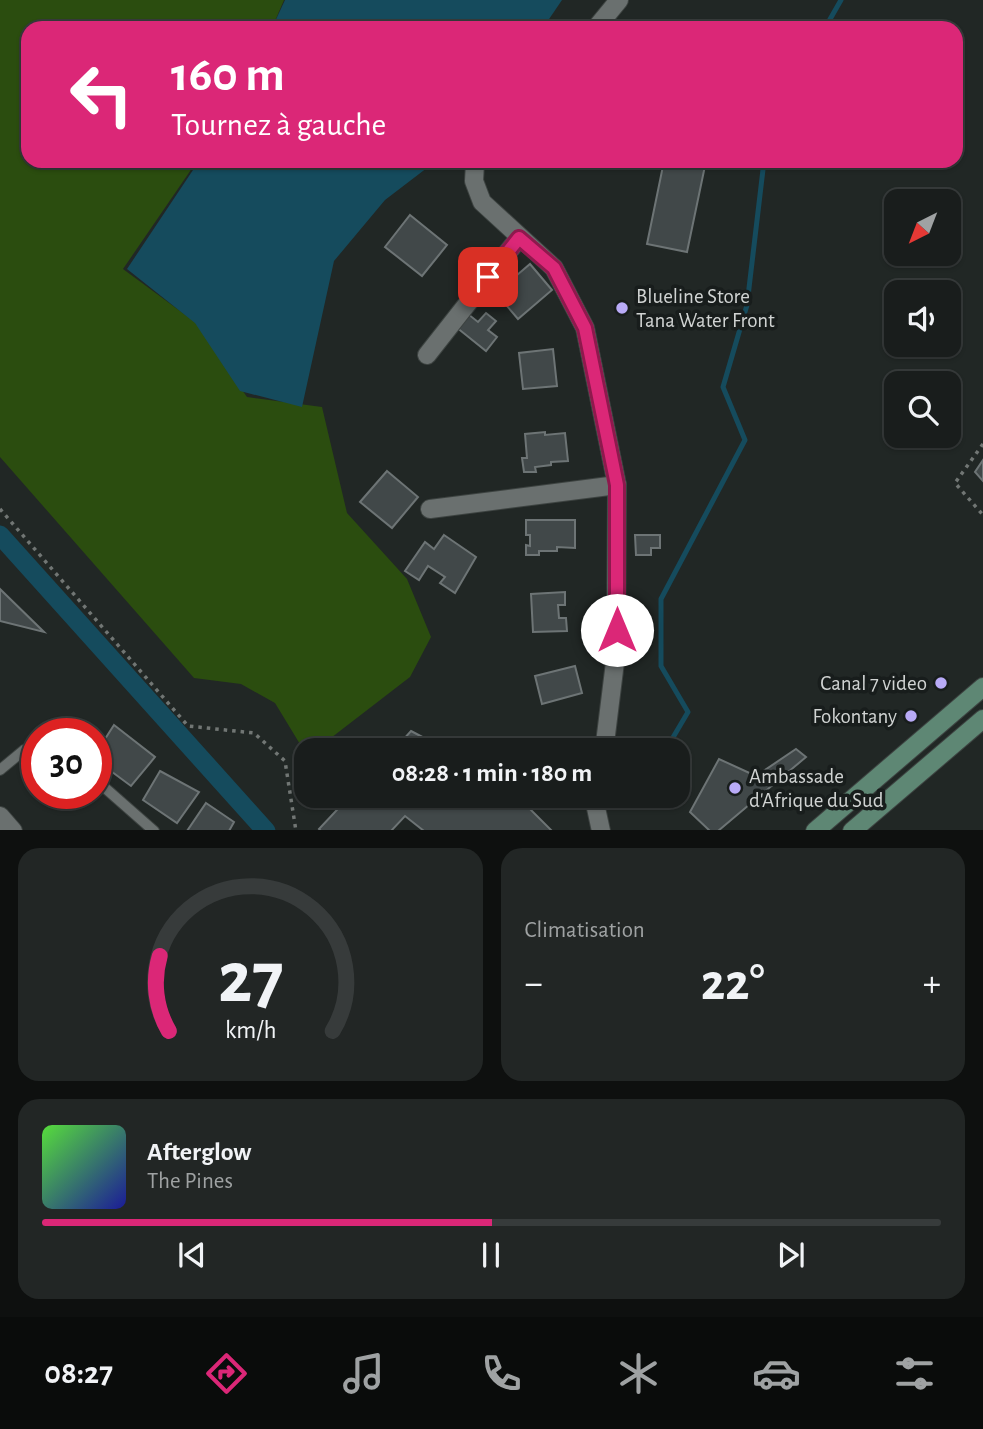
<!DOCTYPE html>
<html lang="fr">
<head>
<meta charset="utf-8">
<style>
	:root { --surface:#191d1c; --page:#222625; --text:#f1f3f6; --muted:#9fa2a3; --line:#373b3b; --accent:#db2777 }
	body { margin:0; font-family:"Alegreya Sans",sans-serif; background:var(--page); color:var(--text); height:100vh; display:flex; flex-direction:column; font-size:26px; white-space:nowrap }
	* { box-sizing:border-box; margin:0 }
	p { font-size:23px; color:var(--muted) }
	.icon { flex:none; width:38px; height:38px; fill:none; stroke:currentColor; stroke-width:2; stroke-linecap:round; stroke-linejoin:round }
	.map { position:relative; height:830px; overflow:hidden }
	.side { display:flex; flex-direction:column; gap:18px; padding:18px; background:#0e100f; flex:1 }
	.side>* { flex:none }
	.guide { position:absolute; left:21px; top:21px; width:942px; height:147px; border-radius:21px; box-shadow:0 2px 5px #0004,0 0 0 2px var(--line); background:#db2777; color:#fff; overflow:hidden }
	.needle { width:46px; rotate:222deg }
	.tools { position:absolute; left:884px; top:189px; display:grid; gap:14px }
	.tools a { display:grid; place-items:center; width:77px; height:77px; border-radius:14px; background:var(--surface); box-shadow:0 2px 5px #0004,0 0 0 2px var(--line); font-size:35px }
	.speed { position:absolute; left:21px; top:718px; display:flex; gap:14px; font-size:35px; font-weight:700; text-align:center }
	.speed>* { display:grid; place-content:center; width:91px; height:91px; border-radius:50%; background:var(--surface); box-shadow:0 2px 5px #0004,0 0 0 2px var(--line); line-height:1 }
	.speed .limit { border:10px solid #d22; background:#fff; color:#111 }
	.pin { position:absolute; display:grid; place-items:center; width:60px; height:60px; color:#fff; margin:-30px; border-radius:14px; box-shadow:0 4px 10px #0006 }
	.me { position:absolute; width:77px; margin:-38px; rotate:0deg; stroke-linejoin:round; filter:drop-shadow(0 0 5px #0008) }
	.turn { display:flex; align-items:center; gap:24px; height:147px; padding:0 35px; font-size:32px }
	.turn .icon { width:91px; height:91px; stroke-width:2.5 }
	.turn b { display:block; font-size:49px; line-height:60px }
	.big { font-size:52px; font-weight:700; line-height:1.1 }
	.side .card { flex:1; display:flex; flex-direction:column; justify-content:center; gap:10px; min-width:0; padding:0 24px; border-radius:21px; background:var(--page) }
	.side .dial { align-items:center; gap:0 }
	.dial svg { height:182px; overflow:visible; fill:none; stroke:var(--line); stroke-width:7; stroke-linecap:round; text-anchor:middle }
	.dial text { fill:var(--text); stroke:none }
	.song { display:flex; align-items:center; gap:21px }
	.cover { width:84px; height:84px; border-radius:10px; background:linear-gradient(135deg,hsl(110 70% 55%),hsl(240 70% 35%)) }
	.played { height:7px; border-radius:4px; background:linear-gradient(90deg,var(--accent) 50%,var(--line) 50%) }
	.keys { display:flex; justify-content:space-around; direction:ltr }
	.heat { display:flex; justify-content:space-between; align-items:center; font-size:38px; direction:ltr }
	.side .tiles { flex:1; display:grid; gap:18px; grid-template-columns:1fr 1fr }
	.card:last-child { grid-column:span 2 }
	.trip { position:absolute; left:294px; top:738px; width:396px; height:70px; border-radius:21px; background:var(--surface); box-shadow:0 2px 5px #0004,0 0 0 2px var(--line); font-weight:700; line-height:70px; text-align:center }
	.menu { display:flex; height:112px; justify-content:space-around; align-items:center; background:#0a0c0b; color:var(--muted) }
	.menu .icon { width:49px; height:49px }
	.menu .selected { color:var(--accent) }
	.menu b { font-size:32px; color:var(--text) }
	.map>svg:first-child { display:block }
	.green { fill:#2b4d0f }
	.water { fill:#154b5d }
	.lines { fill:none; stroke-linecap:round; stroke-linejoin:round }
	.stream { stroke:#154b5d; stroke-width:5 }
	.canal { stroke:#154b5d; stroke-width:19 }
	.building { fill:#414849; stroke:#6d7475; stroke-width:2 }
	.lane-casing { stroke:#3d4341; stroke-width:12 }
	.street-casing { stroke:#3d4341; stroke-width:20 }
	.secondary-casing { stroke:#3d4341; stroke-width:20 }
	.path { stroke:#717674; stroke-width:3.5; stroke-dasharray:3.5 5; stroke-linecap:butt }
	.lane { stroke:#6a706f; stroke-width:10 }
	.street { stroke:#6a706f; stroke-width:18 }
	.secondary { stroke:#5e8774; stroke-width:18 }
	.route-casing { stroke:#8e194d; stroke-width:18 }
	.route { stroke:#db2777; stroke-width:12 }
	.poi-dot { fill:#b9abf7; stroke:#181d1c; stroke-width:2.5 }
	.labels { text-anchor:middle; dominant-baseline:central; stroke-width:7; stroke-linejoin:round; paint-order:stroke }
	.poi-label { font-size:21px; fill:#d0d3d2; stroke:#181d1c; text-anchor:start }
</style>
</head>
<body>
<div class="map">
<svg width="983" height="831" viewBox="0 0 983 831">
	<rect width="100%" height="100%" fill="#212725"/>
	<path class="green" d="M0,0H284L272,28H28V161H197L123,269L195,322L247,397L322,407L347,513L407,579L431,637L410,677L314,751H306V754L275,703L241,684L194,678L0,457Z"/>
	<g class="water">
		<path d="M285,0H562L543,28H272Z"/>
		<path d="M199,161H436L385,200L334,261L302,407L240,391L195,323L127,269Z"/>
	</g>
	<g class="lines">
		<g class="stream">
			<path d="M825,28L841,0"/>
			<path d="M665,751L688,712L661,666V599L745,440L723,387L747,305L764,161"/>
		</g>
		<path class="canal" d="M0,535L266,831"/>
	</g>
	<g class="building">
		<path d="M664,161H706L687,252L647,244Z"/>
		<path d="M410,215L447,245L422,276L385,247Z"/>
		<path d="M530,264L552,290L518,319L496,293Z"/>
		<path d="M486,313L496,321L488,330L497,337L486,351L456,327L468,314L478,322Z"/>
		<path d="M553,349L557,386L523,389L519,353Z"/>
		<path d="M545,432V435L565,433L568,461L551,462V465L535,467L536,472H524L522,458H527L525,434Z"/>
		<path d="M983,460V481L975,472Z"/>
		<path d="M387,471L418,497L392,528L360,502Z"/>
		<path d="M526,520H575V548L557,547V551H539V555H526V545L530,546V535H526Z"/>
		<path d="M444,535L476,557L455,593L440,583L445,577L428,566L419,580L405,571L425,542L434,549Z"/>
		<path d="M635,535H660V548H651V555H636Z"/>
		<path d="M0,589L44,632L0,621Z"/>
		<path d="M565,592V605H558L559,618H566L567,631L533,632L531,594Z"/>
		<path d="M575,666L582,693L542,704L535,676Z"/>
		<path d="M114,725L155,757L131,786L96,760V753Z"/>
		<path d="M411,731L449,751H393Z"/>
		<path d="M535,738L549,751H523Z"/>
		<path d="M796,749L806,757L718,831H710L690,812L719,759L756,776Z"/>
		<path d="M160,771L199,792L177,823L143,800Z"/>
		<path d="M350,796H517L552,831H424L405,816L391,831H321L319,829Z"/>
		<path d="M206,803L234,822L229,831H187Z"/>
	</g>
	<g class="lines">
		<g class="lane-casing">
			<g id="lane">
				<path d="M0,770L24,750L37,745"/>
				<path d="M96,780L154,831"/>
			</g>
		</g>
		<g class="street-casing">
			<g id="street">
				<path d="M596,28L619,0"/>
				<path d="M477,161L475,163L474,181L482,202L554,268L585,328L617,485L616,654L604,751"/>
				<path d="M427,355L519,238"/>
				<path d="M430,509L617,485"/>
				<path d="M597,796L596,808L601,831"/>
				<path d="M0,816L13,831"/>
			</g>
		</g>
		<g class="secondary-casing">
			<g id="secondary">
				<path d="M815,831L983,687"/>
				<path d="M852,831L983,719"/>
			</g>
		</g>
		<g class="path">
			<path d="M983,444L955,483L983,515"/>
			<path d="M0,509L188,726L254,733L285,761L296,831"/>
		</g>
		<use href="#lane" class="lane"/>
		<use href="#street" class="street"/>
		<use href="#secondary" class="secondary"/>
	</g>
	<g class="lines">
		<g class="route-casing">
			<path id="route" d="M488,277L519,238L554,268L585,328L617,485V630"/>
		</g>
		<use href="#route" class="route"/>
	</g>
	<g class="poi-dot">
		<circle cx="622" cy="308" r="7"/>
		<circle cx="941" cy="683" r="7"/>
		<circle cx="911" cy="716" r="7"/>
		<circle cx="735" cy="788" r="7"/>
	</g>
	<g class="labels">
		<g class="poi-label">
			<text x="636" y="296">Blueline Store<tspan x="636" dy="24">Tana Water Front</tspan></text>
			<text x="927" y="683" text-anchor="end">Canal 7 video</text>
			<text x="897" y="716" text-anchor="end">Fokontany</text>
			<text x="749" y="776">Ambassade<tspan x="749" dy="24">d'Afrique du Sud</tspan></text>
		</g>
	</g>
</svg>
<div class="tools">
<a><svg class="needle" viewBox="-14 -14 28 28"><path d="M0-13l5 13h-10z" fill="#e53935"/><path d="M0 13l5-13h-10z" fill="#9fa2a3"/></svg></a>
<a><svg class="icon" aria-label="sound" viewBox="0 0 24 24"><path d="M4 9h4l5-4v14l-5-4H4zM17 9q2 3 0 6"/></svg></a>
<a><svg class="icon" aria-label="search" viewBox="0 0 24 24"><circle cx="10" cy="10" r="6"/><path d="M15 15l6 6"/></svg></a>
</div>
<div class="speed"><div class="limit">30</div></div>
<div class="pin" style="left:488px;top:277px;background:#d93025"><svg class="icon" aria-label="arrive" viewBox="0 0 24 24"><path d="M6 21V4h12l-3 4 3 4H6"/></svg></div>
<svg class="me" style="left:617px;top:630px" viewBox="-20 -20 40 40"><circle r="19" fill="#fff"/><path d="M0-13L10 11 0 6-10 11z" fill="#db2777"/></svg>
<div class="trip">08:28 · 1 min · 180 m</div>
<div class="guide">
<div class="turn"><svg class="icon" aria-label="left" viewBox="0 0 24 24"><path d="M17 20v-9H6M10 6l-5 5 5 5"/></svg><div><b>160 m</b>Tournez à gauche</div></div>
</div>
</div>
<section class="side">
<div class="tiles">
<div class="card dial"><svg viewBox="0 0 100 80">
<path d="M14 69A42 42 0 1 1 86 69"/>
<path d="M14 69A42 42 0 0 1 10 36" stroke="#db2777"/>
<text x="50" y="56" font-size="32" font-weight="700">27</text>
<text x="50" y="72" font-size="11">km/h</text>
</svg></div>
<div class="card"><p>Climatisation</p>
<div class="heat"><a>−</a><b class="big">22°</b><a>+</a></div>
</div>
<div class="card">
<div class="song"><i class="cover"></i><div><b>Afterglow</b><p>The Pines</p></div></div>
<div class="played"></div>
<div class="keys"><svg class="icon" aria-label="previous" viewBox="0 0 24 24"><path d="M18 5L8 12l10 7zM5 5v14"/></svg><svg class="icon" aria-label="pause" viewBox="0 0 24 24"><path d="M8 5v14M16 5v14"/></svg><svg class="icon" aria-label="next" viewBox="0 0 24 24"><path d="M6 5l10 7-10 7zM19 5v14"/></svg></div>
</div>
</div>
</section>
<nav class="menu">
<b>08:27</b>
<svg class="icon selected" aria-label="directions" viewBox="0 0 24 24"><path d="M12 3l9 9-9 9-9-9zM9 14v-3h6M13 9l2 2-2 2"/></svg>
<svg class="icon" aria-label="music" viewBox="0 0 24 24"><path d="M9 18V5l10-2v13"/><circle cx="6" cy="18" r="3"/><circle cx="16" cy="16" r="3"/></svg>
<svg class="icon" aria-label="phone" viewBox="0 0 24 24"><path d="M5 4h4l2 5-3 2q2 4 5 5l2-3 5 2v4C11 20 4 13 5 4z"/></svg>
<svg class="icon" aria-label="climate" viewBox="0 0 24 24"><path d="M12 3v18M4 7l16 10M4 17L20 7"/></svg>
<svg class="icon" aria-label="car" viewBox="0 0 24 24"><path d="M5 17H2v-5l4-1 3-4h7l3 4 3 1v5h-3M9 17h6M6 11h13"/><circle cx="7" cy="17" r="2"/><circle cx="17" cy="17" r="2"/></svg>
<svg class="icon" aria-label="filters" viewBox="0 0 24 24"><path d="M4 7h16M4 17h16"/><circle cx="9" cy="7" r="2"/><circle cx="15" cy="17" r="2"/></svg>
</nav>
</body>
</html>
